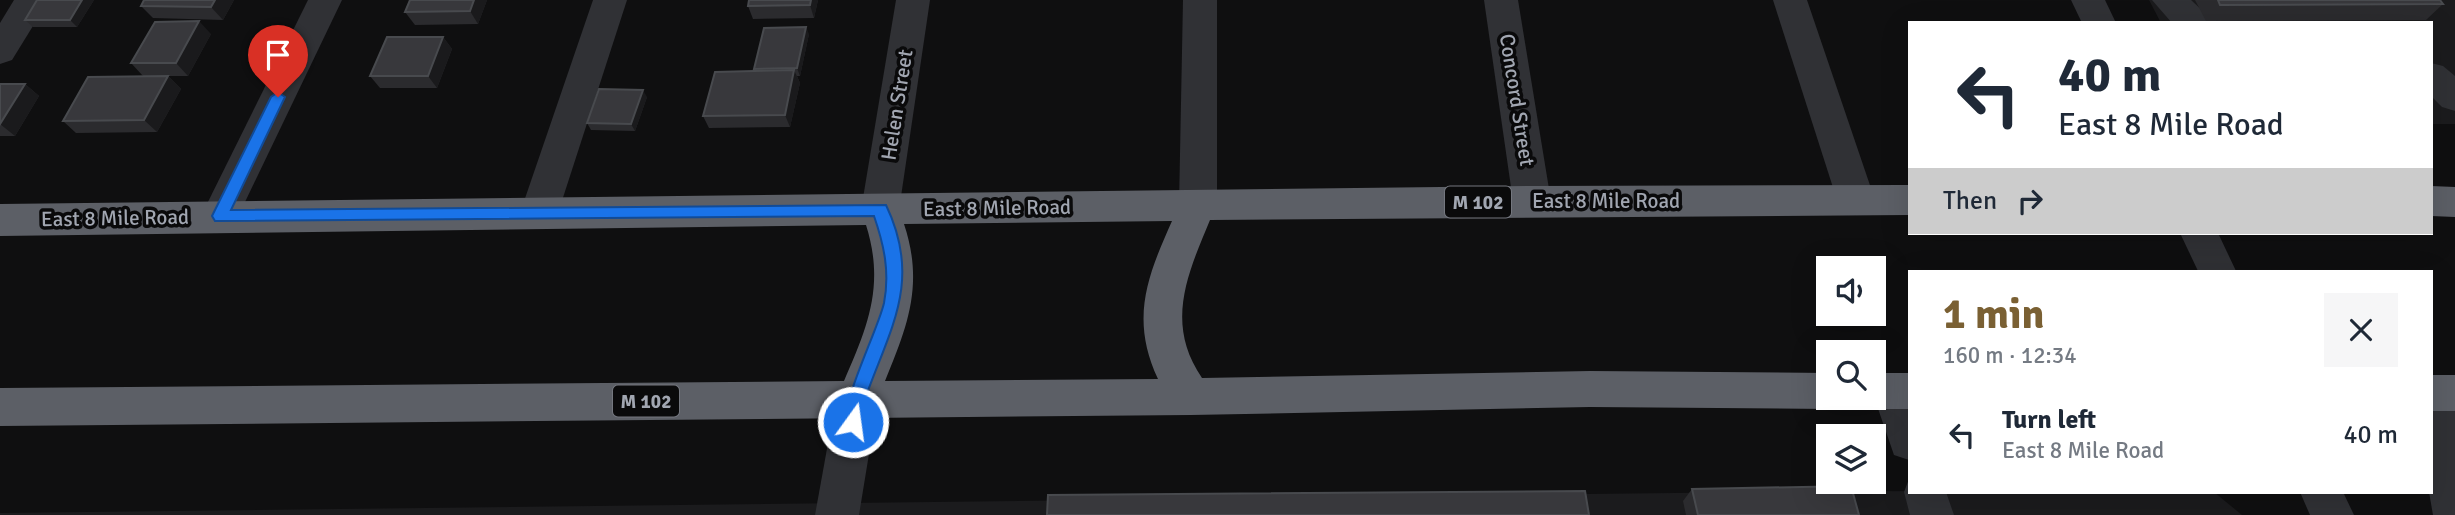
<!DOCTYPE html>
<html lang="en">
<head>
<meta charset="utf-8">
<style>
	:root { --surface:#fff; --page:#f6f6f7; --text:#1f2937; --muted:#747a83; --accent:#7a6033 }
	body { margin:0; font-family:Signika,sans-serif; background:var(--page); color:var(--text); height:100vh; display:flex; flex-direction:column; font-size:26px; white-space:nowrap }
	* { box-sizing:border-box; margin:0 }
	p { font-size:23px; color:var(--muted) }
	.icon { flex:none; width:38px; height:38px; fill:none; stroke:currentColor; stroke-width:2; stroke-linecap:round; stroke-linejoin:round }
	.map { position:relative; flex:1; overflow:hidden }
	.drawer { position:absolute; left:1908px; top:270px; width:525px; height:224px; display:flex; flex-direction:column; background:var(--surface); border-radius:0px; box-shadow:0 7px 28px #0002 }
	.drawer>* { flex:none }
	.hud { position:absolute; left:1908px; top:21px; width:525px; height:214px; border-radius:0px; box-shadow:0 7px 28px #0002; background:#fff; color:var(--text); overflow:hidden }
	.controls { position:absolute; left:1816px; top:256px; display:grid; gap:14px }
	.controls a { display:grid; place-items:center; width:70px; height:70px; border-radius:0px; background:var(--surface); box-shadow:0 7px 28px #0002; font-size:35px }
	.pin { position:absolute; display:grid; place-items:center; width:60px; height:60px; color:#fff; margin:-72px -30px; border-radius:50% 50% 50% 0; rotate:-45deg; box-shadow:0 0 7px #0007 }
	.pin .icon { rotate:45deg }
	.me { position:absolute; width:77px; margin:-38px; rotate:14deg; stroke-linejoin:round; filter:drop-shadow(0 0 5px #0008) }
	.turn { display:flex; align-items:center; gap:24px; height:147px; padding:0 35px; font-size:32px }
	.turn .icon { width:91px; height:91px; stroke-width:2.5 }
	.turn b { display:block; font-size:49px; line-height:60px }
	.then { display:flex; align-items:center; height:66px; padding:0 35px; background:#0003; gap:14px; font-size:26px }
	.round { display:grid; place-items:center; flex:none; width:74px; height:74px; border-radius:0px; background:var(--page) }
	.summary { display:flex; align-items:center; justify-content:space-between; height:119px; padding:0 35px }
	h1 { font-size:42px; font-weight:800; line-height:52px; color:var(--accent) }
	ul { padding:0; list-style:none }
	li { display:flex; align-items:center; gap:21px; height:91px; padding:0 35px }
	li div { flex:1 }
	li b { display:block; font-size:26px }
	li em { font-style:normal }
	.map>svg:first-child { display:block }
	.built { fill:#1b1b1d }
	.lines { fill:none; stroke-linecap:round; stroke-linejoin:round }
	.minor { fill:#303135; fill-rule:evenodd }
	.highway { fill:#5c5f66; fill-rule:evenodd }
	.wall { fill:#2b2b2e }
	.shaded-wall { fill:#1a1a1c }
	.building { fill:#38383c; stroke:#484a4e; stroke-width:2 }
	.route { fill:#1a73e8; stroke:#114b97; stroke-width:2 }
	.labels { text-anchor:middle; stroke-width:7; stroke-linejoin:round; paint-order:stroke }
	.shield { fill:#0a0a0b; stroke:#74777f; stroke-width:2 }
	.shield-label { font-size:19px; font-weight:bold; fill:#a1a6b1 }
	.street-label { font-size:21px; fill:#a1a6b1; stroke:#0a0a0b }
</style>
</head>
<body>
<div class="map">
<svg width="2455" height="515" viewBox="0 0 2455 515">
	<rect width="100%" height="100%" fill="#0f0f10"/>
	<g class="built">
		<polygon points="2149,0 2455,0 2455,124 2431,124 2431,23 2161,23"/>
		<polygon points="1849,491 2214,492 2242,515 0,515 0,513"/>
	</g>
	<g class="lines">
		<g class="minor">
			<polygon points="14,0 49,0 12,60 0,64 0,23"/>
			<polygon points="308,0 342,0 233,227 220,232 207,227 201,216"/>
			<polygon points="593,0 627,0 558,213 552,224 539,228 526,224 520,213"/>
			<polygon points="896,0 930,0 899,210 893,221 880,225 867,221 861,210"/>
			<polygon points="1183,0 1217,0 1217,206 1211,217 1198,221 1185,217 1179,206"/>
			<polygon points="1484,0 1518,0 1551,201 1545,212 1532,216 1519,212 1513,201"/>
			<polygon points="1773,0 1807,0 1875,200 1869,211 1856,215 1843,211 1837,200"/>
			<polygon points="2071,0 2105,0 2116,23 2082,23"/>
			<polygon points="2152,0 2191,0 2206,14 2211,23 2172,23"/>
			<polygon points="2431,63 2443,66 2455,76 2455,111 2442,107 2431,96"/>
			<polygon points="2180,233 2218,233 2236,271 2198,271"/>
			<polygon points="1893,373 1907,378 1909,382 1909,460 1894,455 1874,397 1879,378"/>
			<polygon points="2450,375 2455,377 2455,515 2433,515 2429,492 2431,390 2436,380"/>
			<polygon points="857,381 872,386 878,399 859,515 815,515 836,399 842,386"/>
			<polygon points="1909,479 1909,492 1946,492 1954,515 1910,515 1904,492"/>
			<polygon points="2300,492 2343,492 2354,515 2310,515"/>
		</g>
		<g class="highway">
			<path d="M 1909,185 L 1909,215 L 1210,220 C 1187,275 1165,324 1202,378 L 1590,371 L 1829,373 L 1829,397 L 1847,397 L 1843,404 L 1829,409 L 1590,407 L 1191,415 L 0,426 L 0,388 L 844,381 C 868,326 885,285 866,225 L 0,236 L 0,204 L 1532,186 ZM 1172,221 C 1147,277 1130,319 1158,379 L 885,381 C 908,325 924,284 904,224 Z"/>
			<polygon points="2431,186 2455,187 2455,217 2431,216"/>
			<polygon points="1874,373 1909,373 1909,409 1874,409 1860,404 1856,397 1874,397"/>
			<rect x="2431" y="375" width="24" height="36"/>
		</g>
	</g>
	<g class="wall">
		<polygon points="94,0 77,27 33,27 25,20"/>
		<polygon points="144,0 234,0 223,20 153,18 141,6"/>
		<polygon points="410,0 487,0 478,24 415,25 405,12"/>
		<polygon points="818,0 814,18 753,19 748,6"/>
		<polygon points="2195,0 2440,0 2443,4 2426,20 2206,21"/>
		<polygon points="211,34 188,76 143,76 131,63"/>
		<polygon points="809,34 800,76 797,76 800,83 790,127 709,128 703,116 755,71 754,69"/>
		<polygon points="443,37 452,49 437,88 380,88 370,76"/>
		<polygon points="168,76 181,89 157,132 76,133 63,121"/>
		<polygon points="0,84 25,84 39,96 15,136 0,136"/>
		<polygon points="647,97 635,131 591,130 587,123"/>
		<polygon points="1692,489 1859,515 1686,515 1683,501"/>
	</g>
	<g class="shaded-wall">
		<polygon points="82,0 94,0 77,27 70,20"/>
		<polygon points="215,0 234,0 223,20 211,7"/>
		<polygon points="474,0 487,0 478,24 470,11"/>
		<polygon points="811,0 818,0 814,18 810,5"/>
		<polygon points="199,21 211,34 188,76 176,63"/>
		<polygon points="806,27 809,34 800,76 797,68"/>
		<polygon points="443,37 452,49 437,88 428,76"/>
		<polygon points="794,70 800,83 790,127 785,115"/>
		<polygon points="168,76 181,89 157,132 144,120"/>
		<polygon points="25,84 39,96 15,136 0,124"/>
		<polygon points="643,90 647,97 635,131 631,124"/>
	</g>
	<g class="building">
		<polygon points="37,0 82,0 70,20 25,20"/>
		<polygon points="144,0 215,0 211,7 141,6"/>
		<polygon points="410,0 474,0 470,11 405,12"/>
		<polygon points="749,0 811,0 810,5 748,6"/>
		<polygon points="2218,0 2440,0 2443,4 2220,5"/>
		<polygon points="199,21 176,63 131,63 155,22"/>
		<polygon points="806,27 797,68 754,69 764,28"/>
		<polygon points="387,37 443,37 428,76 370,76"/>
		<polygon points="794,70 785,115 703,116 715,72"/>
		<polygon points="168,76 144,120 63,121 88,77"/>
		<polygon points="0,84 25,84 0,124"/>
		<polygon points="599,89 643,90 631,124 587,123"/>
		<polygon points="1851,486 1859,515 1698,515 1692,489"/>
		<polygon points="1585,491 1589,515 1047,515 1048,495"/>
	</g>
	<path class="route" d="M 278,92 L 285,97 L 231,210 L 886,205 C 922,280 891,327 866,396 C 863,406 864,417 859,427 L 853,430 L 847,427 C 838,408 878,330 884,303 C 890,272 884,245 874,216 L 215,221 L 212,216 L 271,97 Z"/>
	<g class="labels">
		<g class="shield">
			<rect x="1445" y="186.5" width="66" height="31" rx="5"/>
			<rect x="613" y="385.5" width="66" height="31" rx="5"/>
		</g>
		<g class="shield-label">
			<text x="1478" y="209">M 102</text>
			<text x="646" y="408">M 102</text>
		</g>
		<g class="street-label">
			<text transform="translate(1517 100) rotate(81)" y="7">Concord Street</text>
			<text transform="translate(897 105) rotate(-81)" y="7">Helen Street</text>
			<text x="1606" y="208">East 8 Mile Road</text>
			<text transform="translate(997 208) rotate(-1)" y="7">East 8 Mile Road</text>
			<text transform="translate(115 218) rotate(-1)" y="7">East 8 Mile Road</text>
		</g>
	</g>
</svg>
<div class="controls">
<a><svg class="icon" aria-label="sound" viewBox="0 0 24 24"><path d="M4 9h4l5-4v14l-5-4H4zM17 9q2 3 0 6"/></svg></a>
<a><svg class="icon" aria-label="search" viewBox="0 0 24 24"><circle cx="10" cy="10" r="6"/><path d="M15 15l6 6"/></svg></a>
<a><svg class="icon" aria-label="layers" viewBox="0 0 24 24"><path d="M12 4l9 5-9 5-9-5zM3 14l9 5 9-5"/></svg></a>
</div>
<div class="pin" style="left:278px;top:97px;background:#d93025"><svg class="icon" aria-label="arrive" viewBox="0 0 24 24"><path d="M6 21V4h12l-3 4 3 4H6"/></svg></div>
<svg class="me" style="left:853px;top:422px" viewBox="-20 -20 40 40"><circle r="17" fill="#1a73e8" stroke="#fff" stroke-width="3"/><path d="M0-11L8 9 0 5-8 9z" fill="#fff"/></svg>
<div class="hud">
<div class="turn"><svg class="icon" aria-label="left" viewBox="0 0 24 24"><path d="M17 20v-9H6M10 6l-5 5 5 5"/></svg><div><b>40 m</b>East 8 Mile Road</div></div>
<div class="then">Then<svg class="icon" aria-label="right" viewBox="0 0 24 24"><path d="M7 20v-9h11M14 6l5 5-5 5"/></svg></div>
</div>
<section class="drawer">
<div class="summary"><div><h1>1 min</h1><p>160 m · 12:34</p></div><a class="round"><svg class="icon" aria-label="close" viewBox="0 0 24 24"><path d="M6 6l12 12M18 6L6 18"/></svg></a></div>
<ul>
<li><svg class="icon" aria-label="left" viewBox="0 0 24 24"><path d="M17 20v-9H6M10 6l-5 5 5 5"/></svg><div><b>Turn left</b><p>East 8 Mile Road</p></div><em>40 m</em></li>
</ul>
</section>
</div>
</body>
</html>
